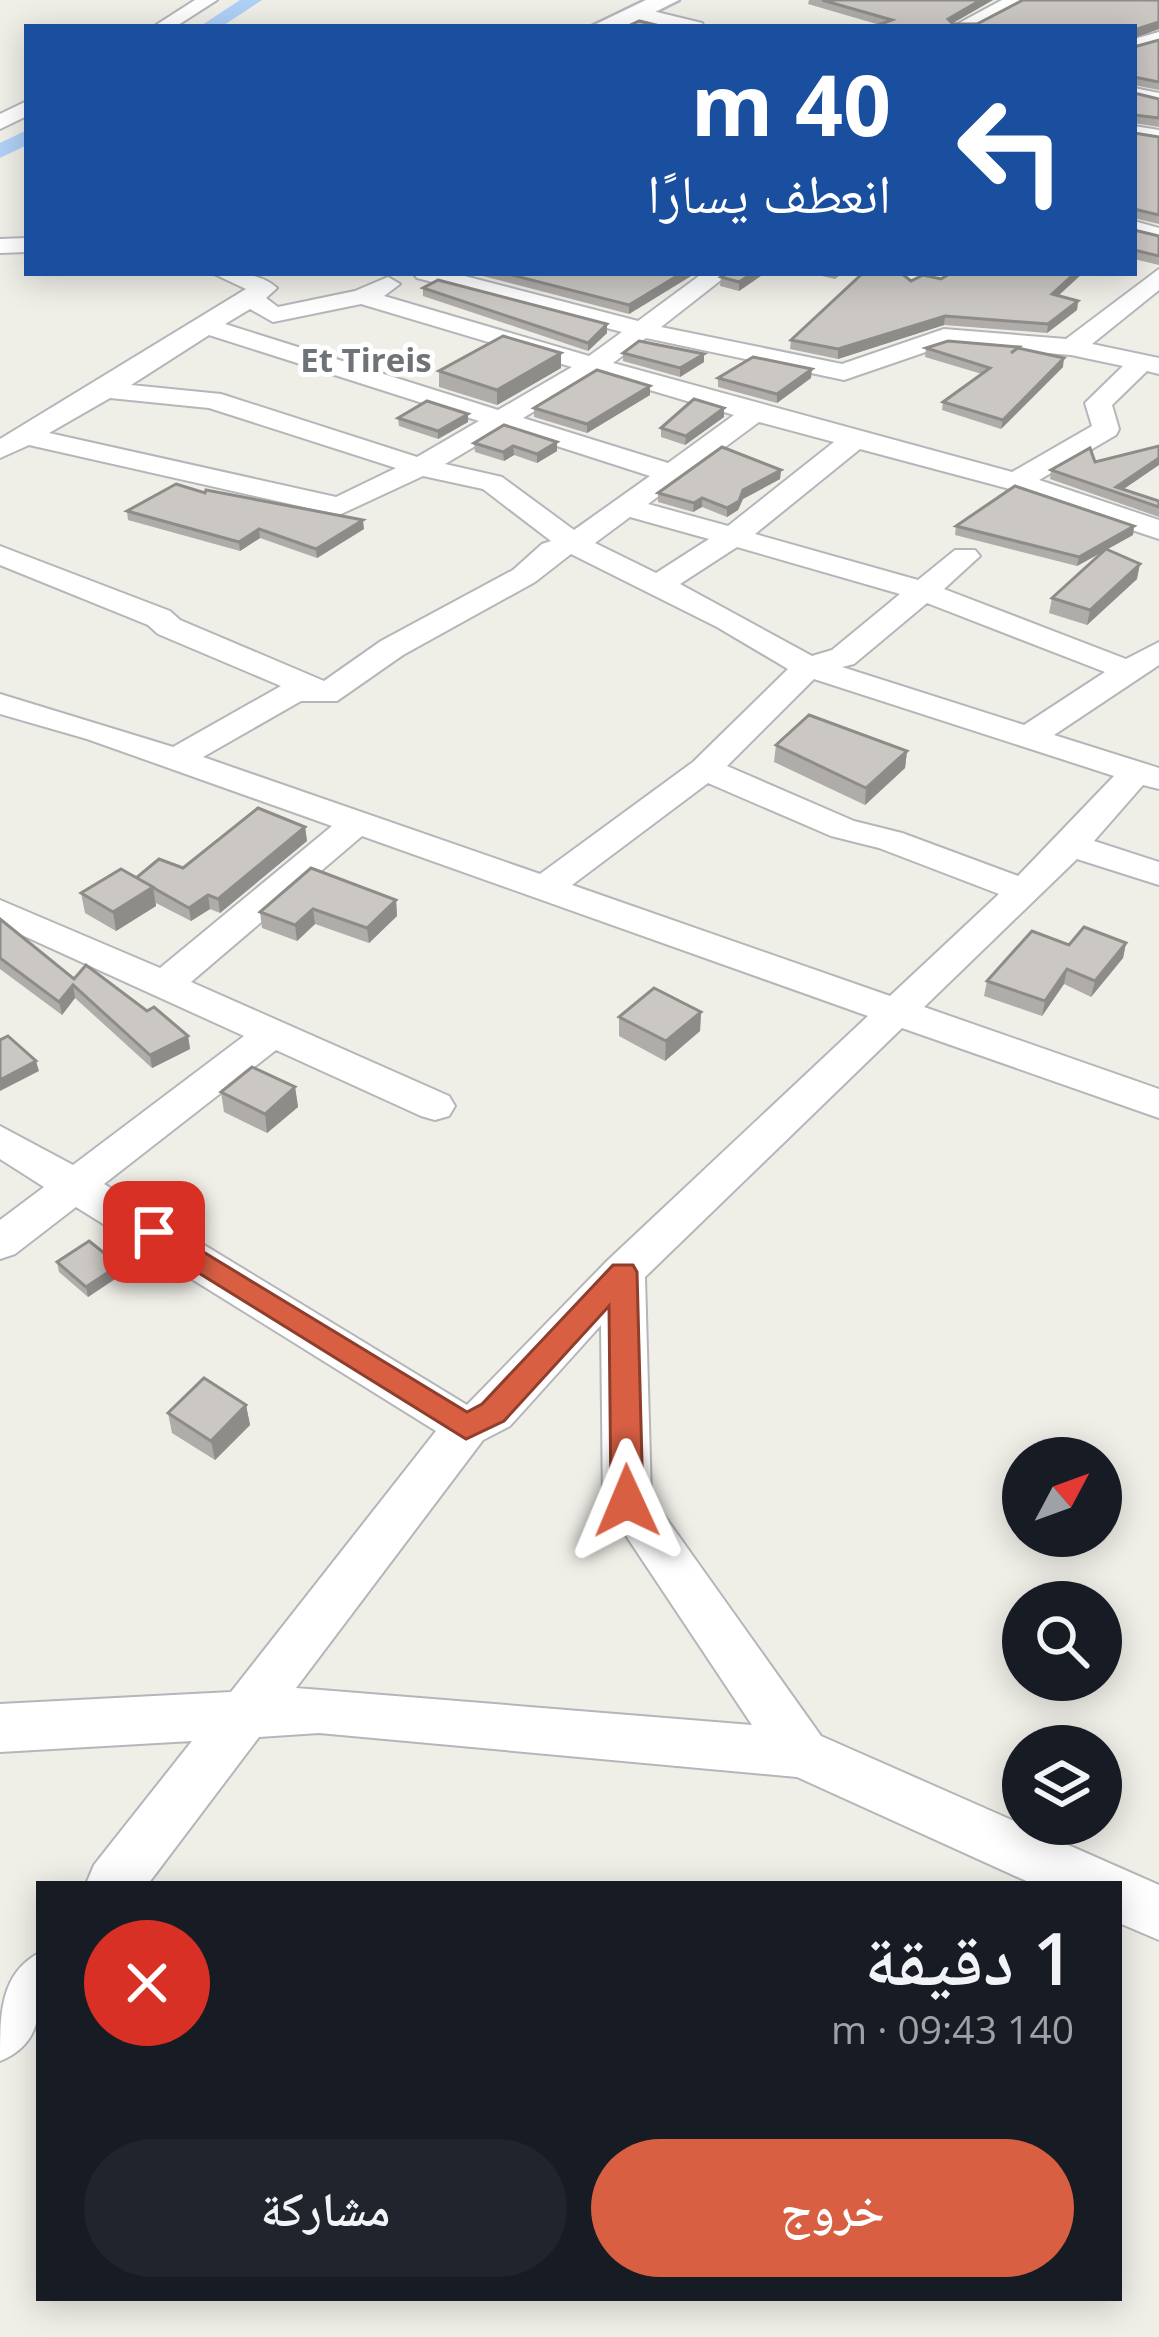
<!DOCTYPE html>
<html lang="ar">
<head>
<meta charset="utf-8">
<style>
	:root { --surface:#171b24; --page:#20242c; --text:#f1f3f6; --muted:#9ea1a6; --accent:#d95f43 }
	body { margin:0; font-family:"Open Sans","Noto Naskh Arabic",sans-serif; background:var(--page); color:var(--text); direction:rtl; height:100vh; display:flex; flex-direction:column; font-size:45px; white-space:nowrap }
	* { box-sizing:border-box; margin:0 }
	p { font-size:39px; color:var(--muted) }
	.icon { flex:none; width:66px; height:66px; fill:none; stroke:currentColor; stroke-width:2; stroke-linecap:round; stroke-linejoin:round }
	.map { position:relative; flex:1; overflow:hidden; direction:ltr }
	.sheet { position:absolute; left:36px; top:1881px; width:1086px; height:420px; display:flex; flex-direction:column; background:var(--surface); border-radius:0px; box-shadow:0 6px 30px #0003; direction:rtl }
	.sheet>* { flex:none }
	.hud { position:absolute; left:24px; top:24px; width:1113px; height:252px; border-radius:0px; box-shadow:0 6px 30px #0003; direction:rtl; background:#1a4fa0; color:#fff; overflow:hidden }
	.needle { width:78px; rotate:49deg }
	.buttons { position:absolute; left:1002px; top:1437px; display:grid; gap:24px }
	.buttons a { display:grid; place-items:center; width:120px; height:120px; border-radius:50%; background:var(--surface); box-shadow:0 6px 30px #0003; font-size:60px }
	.pin { position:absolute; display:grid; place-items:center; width:102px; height:102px; color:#fff; margin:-51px; border-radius:24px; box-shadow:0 6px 18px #0006 }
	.me { position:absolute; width:132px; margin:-66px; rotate:359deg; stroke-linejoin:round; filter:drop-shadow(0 0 9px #0008) }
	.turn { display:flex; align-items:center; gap:42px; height:252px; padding:0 48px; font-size:54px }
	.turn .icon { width:156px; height:156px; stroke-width:2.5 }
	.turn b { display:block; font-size:84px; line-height:102px }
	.round { display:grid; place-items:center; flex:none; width:126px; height:126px; border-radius:63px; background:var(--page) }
	.summary { display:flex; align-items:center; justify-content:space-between; height:204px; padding:0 48px }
	h1 { font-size:72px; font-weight:600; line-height:90px }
	.primary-button { display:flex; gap:24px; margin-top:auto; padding:24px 48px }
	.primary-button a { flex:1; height:138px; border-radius:72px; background:var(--accent); color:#fff; font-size:48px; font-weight:600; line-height:138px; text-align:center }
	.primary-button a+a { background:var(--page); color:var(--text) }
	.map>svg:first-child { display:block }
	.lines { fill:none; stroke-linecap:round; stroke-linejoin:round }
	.canal { fill:#afd0f7; fill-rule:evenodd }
	.street-casing { stroke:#b4b6ba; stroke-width:4 }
	.secondary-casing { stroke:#b5b8bd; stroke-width:5 }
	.street { fill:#fff; fill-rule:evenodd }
	.secondary { fill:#fff; fill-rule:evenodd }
	.wall { fill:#afaca9 }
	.shaded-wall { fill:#8e8c89 }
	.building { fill:#cbc8c4; stroke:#8e8c89; stroke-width:3 }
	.route { fill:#d95f43; stroke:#8d3e2c; stroke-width:3 }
	.labels { text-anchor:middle; stroke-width:10; stroke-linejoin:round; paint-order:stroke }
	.far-quarter-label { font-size:33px; font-weight:bold; fill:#6f7378; stroke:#fff }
</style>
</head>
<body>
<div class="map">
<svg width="1159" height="2337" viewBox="0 0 1159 2337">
	<rect width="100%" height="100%" fill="#efeee7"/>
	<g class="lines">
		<g class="canal">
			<polygon points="240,0 262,0 221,27 199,27"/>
			<polygon points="27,130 27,145 0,158 0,143"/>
		</g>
		<g class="street-casing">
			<g id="street">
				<polygon points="195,0 217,0 175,27 153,27"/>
				<polygon points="1002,0 1026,0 976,27 952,27"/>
				<polygon points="636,7 702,23 704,27 671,27 629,17 627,13"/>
				<polygon points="1159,32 1159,44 1134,51 1134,39"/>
				<polygon points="1134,88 1159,93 1159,105 1134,100"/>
				<polygon points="27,101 27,116 0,129 0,114"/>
				<polygon points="1134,126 1159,130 1159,142 1134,138"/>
				<polygon points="1134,221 1159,228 1159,242 1134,235"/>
				<polygon points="27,238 27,252 0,253 0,239"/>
				<path d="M 1159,269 L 1159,290 L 1092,344 L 1159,358 L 1159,374 L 1147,371 L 1112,405 L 1119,429 L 1116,435 L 1039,480 L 1159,520 L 1159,539 L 1006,488 L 860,449 L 755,534 L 918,580 L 955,550 L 975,550 L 980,556 L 944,589 L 1126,659 L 1159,642 L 1159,665 L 1054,735 L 1159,768 L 1159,789 L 1143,785 L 1094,841 L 1159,862 L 1159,885 L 1077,859 L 924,1007 L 1159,1089 L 1159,1118 L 902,1028 L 645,1277 L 651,1497 L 821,1736 L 1159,1885 L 1159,1940 L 1119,1923 L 1119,1884 L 1033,1884 L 797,1777 L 319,1733 L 259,1737 L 148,1884 L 86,1884 L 94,1865 L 192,1741 L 0,1752 L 0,1704 L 231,1692 L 436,1431 L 76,1207 L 15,1254 L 0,1259 L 0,1220 L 44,1187 L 0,1159 L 0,1126 L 73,1165 L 244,1036 L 0,925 L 0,900 L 160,968 L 332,826 L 87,739 L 0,714 L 0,694 L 173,747 L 281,686 L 158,634 L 148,625 L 0,565 L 0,546 L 170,611 L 180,620 L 324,681 L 381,641 L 513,570 L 542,544 L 551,541 L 483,489 L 423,476 L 339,515 L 29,445 L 0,458 L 0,439 L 246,289 L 212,273 C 235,273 259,272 277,288 L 266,298 L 278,307 L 355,291 L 388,277 L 400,284 L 384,296 L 589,356 L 622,332 L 417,278 L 413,273 L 453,273 L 638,321 L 703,273 L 730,273 L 661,327 L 842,364 L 944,329 L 1066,339 ZM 361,304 L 572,367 L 498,410 L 225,324 L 250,309 L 273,322 ZM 209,335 L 479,421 L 417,457 L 221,394 L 131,385 ZM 646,338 L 844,380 L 946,345 L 1071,355 L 1123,366 L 1085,403 L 1092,426 L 1012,472 L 613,363 ZM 596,374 L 734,415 L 668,463 L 523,418 ZM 110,398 L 209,408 L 396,468 L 336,497 L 49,433 ZM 759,422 L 834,442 L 728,526 L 648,504 ZM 504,429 L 650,476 L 574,530 L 502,477 L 445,464 ZM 630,517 L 709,539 L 656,573 L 595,543 ZM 737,547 L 900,594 L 832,650 L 812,656 L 680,584 ZM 571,554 L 717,627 L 788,669 L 693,762 L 540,874 L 203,757 L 301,701 L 337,701 L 403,655 L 535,582 ZM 927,603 L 1105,672 L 1024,725 L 842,667 L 854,664 ZM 814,679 L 1114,776 L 1018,876 L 902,833 L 854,821 L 727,766 ZM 708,783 L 831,836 L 879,848 L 999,894 L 890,996 L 572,885 ZM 362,836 L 868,1016 L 607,1261 L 467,1405 L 104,1184 L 276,1050 L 421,1116 L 435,1120 L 449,1116 L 455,1106 L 449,1096 L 191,982 ZM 601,1325 L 603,1501 L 752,1725 L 296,1688 L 483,1440 L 510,1426 Z"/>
				<polygon points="904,273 930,273 912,286 900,279"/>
				<path d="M 39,1953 C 39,1998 49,2041 0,2061 C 0,2014 0,1974 39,1953 Z"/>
			</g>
		</g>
		<g class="secondary-casing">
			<polygon id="secondary" points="646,0 679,0 625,27 590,27"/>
		</g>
		<use href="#street" class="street"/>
		<use href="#secondary" class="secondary"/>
	</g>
	<g class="wall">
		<polygon points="809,0 993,0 952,23 977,24 1159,0 1159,29 1134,38 1134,27 880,25 808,4"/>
		<polygon points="1159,40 1159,90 1134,85 1134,47"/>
		<polygon points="1134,93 1159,99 1159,127 1134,123"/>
		<polygon points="1134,133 1159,137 1159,224 1134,218"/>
		<polygon points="1134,230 1159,236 1159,265 1134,259"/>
		<polygon points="471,273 696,273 629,314"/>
		<polygon points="765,273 739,291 720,286 721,277"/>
		<polygon points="809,273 843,273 835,279"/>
		<polygon points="951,273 1083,273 1058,296 1078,301 1077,310 1047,333 944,325 838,359 790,349 791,340 911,281 941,279"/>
		<polygon points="423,288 607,333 588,351 423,296"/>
		<polygon points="926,348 1019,348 1063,367 1001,429 942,410 943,402 982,374 925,357"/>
		<polygon points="623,353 704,362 680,377 623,361"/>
		<polygon points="561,368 497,405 439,387 439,371"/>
		<polygon points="718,378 811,378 777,403 718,387"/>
		<polygon points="650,386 650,395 587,433 534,417 534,408"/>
		<polygon points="724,417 685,445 661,437 661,428"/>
		<polygon points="398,418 468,422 438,439 399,426"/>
		<polygon points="474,443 557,451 537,463 514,455 504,461 475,452"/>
		<polygon points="1095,462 1124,489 1159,501 1159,517 1050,479 1051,470"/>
		<polygon points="781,470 780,479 743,499 738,510 727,517 702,507 693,512 658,502 658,493"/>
		<polygon points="205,493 364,529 317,558 260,538 240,551 128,520 127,511"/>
		<polygon points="956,526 1134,526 1133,535 1106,550 1137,579 1087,625 1049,613 1052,598 1104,551 1077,566 955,535"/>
		<polygon points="776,745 907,751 905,768 865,805 774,762"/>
		<polygon points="305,827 307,841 220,913 210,909 191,921 156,903 156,906 116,931 85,913 81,893 136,878 183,868"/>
		<polygon points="396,900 397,916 369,943 315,924 297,941 262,928 260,912"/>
		<polygon points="0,919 74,979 147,1011 188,1036 190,1049 152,1068 75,998 62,1015 0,969"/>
		<polygon points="1126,943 1123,958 1091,997 1064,984 1042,1016 984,996 987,981 1069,945"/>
		<polygon points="701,1012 700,1031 665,1061 619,1036 619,1017"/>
		<polygon points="295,1087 298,1107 267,1133 224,1112 221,1092"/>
		<polygon points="57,1262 121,1275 88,1297 59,1272"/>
		<polygon points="246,1405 250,1425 215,1460 172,1433 168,1413"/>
	</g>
	<g class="shaded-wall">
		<polygon points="981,0 993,0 948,26 948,19"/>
		<polygon points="1159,22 1159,29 1134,38 1134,30"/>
		<polygon points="682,273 696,273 629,314 629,305"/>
		<polygon points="753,273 765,273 739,291 739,282"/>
		<polygon points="1075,273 1083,273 1050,303 1052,294"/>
		<polygon points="1078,301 1077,310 1047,333 1048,324"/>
		<polygon points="945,316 944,325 838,359 838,349"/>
		<polygon points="607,324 607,333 588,351 588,343"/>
		<polygon points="561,353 561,368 497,405 497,390"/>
		<polygon points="704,354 704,362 680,377 680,368"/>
		<polygon points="1064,358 1063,367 1001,429 1003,420"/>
		<polygon points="812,369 811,378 777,403 777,394"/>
		<polygon points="650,386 650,395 587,433 587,424"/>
		<polygon points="724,408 724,417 685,445 686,436"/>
		<polygon points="468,414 468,422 438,439 438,431"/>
		<polygon points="557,442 557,451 537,463 537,454"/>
		<polygon points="513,446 514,455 504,461 503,452"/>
		<polygon points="1159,458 1159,465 1118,493 1116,487"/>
		<polygon points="781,470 780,479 743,499 738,510 727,517 727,508 743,490"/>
		<polygon points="702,498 702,507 693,512 694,503"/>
		<polygon points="363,520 364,529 317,558 316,549"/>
		<polygon points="1134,526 1133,535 1077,566 1079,557"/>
		<polygon points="259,529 260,538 240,551 239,542"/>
		<polygon points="1140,564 1137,579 1087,625 1090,610"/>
		<polygon points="907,751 905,768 865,805 866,788"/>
		<polygon points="305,827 307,841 220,913 218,899"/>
		<polygon points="153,887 156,906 116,931 113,912"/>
		<polygon points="208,895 210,909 191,921 189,908"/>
		<polygon points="396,900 397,916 369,943 367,928"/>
		<polygon points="313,909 315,924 297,941 295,925"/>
		<polygon points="1126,943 1123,958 1091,997 1095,981"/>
		<polygon points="1067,969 1064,984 1042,1016 1045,1001"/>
		<polygon points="73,985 75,998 62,1015 59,1002"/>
		<polygon points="701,1012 700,1031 665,1061 666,1041"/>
		<polygon points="188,1036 190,1049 152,1068 150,1055"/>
		<polygon points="36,1061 39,1071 0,1091 0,1080"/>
		<polygon points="295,1087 298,1107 267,1133 265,1114"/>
		<polygon points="119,1265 121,1275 88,1297 86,1287"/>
		<polygon points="246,1405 250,1425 215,1460 211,1441"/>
	</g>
	<g class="building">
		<polygon points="822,0 981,0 948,19 953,24 977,24 1023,0 1159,0 1159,22 1134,30 1134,27 873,27 892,20"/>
		<polygon points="639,21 663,27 626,27"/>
		<polygon points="1159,40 1159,82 1134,77 1134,47"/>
		<polygon points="1134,93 1159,99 1159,118 1134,115"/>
		<polygon points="1134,133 1159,137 1159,215 1134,209"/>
		<polygon points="1134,230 1159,236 1159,256 1134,250"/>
		<polygon points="504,273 682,273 629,305"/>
		<polygon points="727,273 753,273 739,282 721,277"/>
		<polygon points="863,273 901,273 911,281 923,275 941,279 951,273 1075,273 1052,294 1078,301 1048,324 945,316 838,349 791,340"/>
		<polygon points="438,280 607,324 588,343 423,288"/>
		<polygon points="503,336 561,353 497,390 439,371"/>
		<polygon points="639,341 704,354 680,368 623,353"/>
		<polygon points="948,341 1019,347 1011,353 1018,348 1064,358 1003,420 943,402 990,368 926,348"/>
		<polygon points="753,357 812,369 777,394 718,378"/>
		<polygon points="597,370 650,386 587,424 534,408"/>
		<polygon points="694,399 724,408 686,436 661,428"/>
		<polygon points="427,401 468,414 438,431 398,418"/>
		<polygon points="504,425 557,442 537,454 513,446 503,452 474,443"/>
		<polygon points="1159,446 1159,458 1116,487 1159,501 1159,507 1051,470 1090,448 1095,462"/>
		<polygon points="722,447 781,470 743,490 739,501 727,508 702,498 694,503 658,493"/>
		<polygon points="176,484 205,493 206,490 363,520 316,549 259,529 239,542 127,511"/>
		<polygon points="1015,486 1134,526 1079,557 956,526"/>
		<polygon points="1106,549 1140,564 1090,610 1052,598"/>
		<polygon points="809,715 907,751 866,788 776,745"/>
		<polygon points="258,808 305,827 218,899 208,895 189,908 136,878 159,859 183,868"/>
		<polygon points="311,868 396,900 367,928 313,909 295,925 260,912"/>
		<polygon points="121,869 153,887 113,912 81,893"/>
		<polygon points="0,919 74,979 86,965 147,1011 154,1007 188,1036 150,1055 73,985 59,1002 0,958"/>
		<polygon points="1084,927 1126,943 1095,981 1067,969 1045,1001 987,981 1032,931 1069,945"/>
		<polygon points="654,988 701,1012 666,1041 619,1017"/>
		<polygon points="8,1036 36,1061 0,1080 0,1040"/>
		<polygon points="252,1067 295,1087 265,1114 221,1092"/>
		<polygon points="89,1241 119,1265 86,1287 57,1262"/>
		<polygon points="204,1378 246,1405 211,1441 168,1413"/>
	</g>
	<polygon class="route" points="154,1222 467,1412 482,1404 613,1265 633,1265 637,1272 643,1501 638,1510 627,1514 616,1510 611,1501 609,1306 504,1421 466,1439 144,1239 140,1232 144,1225"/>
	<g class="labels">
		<g class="far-quarter-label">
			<text x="366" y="372">Et Tireis</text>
		</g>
	</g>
</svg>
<div class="buttons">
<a><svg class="needle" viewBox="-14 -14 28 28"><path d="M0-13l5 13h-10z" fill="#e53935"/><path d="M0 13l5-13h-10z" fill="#9ea1a6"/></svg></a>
<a><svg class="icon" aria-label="search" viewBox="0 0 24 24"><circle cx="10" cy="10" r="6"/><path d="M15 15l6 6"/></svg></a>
<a><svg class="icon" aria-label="layers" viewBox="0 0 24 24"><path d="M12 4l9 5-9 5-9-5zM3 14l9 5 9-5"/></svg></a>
</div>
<div class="pin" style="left:154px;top:1232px;background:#d93025"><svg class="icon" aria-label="arrive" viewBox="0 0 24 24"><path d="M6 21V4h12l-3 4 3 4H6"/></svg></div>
<svg class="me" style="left:627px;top:1501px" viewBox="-20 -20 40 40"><path d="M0-17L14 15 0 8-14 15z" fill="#d95f43" stroke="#fff" stroke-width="4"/></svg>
<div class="hud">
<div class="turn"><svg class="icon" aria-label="left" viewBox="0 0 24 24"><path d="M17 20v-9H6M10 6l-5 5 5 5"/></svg><div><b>40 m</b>انعطف يسارًا</div></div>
</div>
<section class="sheet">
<div class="summary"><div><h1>1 دقيقة</h1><p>140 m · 09:43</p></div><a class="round" style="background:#d93025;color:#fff"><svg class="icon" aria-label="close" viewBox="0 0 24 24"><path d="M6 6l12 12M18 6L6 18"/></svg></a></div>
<div class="primary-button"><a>خروج</a><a>مشاركة</a></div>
</section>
</div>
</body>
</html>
